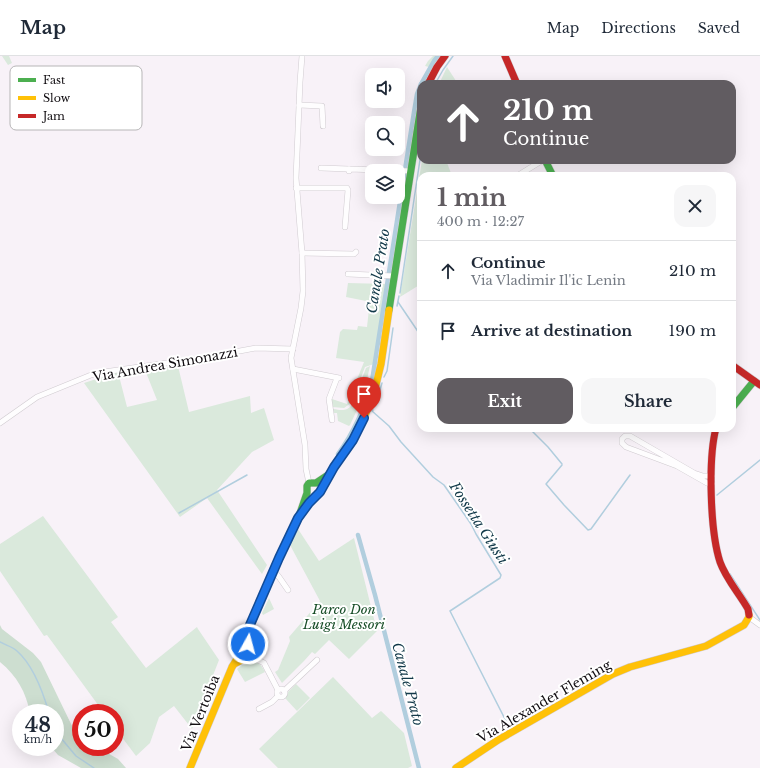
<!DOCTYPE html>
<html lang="en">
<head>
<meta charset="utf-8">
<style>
	:root { --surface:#fff; --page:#f6f6f7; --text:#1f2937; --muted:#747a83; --line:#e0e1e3; --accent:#615c61 }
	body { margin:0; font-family:"Libre Baskerville",serif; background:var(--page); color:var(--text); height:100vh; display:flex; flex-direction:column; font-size:15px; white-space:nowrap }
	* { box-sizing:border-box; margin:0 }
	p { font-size:13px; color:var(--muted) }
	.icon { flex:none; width:22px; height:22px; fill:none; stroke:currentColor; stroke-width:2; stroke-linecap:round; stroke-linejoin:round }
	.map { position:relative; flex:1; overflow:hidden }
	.sheet { position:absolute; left:417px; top:116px; width:319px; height:260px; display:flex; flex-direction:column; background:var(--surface); border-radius:12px; box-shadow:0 4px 16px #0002 }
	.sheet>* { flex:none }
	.hud { position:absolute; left:417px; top:24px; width:319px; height:84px; border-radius:12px; box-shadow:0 4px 16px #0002; background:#615c61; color:#fff; overflow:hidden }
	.tools { position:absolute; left:365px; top:12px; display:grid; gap:8px }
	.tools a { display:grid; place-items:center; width:40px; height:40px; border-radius:8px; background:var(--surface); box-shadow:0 4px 16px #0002; font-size:20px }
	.speed { position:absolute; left:12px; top:648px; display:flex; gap:8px; font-size:20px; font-weight:700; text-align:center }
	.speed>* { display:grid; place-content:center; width:52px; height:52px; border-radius:50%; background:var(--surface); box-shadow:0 4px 16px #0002; line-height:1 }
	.speed small { font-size:10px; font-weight:400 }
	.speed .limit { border:6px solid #d22; background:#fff; color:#111 }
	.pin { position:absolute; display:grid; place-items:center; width:34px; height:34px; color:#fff; margin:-41px -17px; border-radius:50% 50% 50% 0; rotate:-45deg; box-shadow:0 0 4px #0007 }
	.pin .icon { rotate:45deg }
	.me { position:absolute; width:44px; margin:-22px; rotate:7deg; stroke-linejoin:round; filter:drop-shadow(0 0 3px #0008) }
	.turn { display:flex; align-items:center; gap:14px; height:84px; padding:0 20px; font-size:18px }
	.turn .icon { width:52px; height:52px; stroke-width:2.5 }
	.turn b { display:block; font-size:28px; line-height:34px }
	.round { display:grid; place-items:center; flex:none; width:42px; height:42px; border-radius:12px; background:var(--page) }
	.headline { display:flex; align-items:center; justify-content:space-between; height:68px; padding:0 20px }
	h1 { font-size:24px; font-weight:700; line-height:30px; color:var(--accent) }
	.button { display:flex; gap:8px; margin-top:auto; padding:8px 20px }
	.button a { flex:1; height:46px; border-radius:12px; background:var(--accent); color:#fff; font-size:16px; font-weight:700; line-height:46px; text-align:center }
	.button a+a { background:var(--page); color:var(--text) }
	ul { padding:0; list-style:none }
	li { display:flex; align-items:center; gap:12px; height:60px; padding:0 20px; border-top:1px solid var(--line) }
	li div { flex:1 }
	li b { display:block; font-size:15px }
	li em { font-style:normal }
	header { display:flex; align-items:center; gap:24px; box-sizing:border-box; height:56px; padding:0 20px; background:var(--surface); border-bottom:1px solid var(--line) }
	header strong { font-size:19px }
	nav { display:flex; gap:22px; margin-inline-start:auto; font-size:14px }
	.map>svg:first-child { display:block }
	.green { fill:#dae9dc }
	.forest { fill:#cdded0 }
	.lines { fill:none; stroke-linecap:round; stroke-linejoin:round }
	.stream { stroke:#b1cede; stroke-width:1.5 }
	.canal { stroke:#b1cede; stroke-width:4.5 }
	.street-casing { stroke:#d0cbd0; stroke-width:6 }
	.fast-casing { stroke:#d0cbd0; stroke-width:8 }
	.slow-casing { stroke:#d0cbd0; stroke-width:8 }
	.jam-casing { stroke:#d0cbd0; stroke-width:8 }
	.street { stroke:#fefdfe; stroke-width:5 }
	.fast { stroke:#4caf50; stroke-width:7 }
	.slow { stroke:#ffc107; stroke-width:7 }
	.jam { stroke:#c62828; stroke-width:7 }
	.route-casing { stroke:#114b97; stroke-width:10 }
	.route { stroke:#1a73e8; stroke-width:7 }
	.labels { text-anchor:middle; stroke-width:4; stroke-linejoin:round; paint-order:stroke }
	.street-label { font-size:13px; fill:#100c10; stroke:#fff }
	.park-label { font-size:13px; font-style:italic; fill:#184e28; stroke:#fff }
	.water-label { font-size:14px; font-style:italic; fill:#123949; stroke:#fff }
	.key { fill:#fff; stroke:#b7b6b7; stroke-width:1 }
	.key-label { font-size:11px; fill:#100c10 }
</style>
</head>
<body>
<header>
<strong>Map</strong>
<nav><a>Map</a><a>Directions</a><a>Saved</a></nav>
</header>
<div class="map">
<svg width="760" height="712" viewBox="0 0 760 712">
	<rect width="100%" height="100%" fill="#f8f2f8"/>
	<g class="green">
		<polygon points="2,0 9,0 12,7 8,9"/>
		<polygon points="433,0 442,0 429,11 425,10 428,5"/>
		<polygon points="447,11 458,28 439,28"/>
		<polygon points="422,104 446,104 452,120 421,120 421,228 400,241"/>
		<polygon points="348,227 387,228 374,306 377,307 365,311 351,347 344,352 332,351 332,343 347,348 364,306 336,302 340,276 343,273 357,274 358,270 367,271 369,253 365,252 366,245 346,241"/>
		<polygon points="178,310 189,356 250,340 251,357 264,352 274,384 252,396 217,434 267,509 262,518 207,442 180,461 84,327 118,316 127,351 157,344 145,314"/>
		<path d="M 370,310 L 363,341 L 350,369 L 349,370 L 338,365 L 337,357 L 333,357 L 333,353 C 341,354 346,356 352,349 L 366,312 Z"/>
		<polygon points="43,460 118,561 111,566 146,612 197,571 198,573 219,604 192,673 174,650 159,661 150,687 136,700 115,672 115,657 104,657 47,579 44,580 0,515 0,488"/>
		<polygon points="298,473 319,505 354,482 377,575 349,603 329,584 315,598 312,596 304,605 282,627 275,616 278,614 290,585 289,581 320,545 290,489"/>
		<polygon points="269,542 274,553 263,559 262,557"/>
		<path d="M 255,573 L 262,587 L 259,596 L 262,598 L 260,601 C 250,594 251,583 255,573 Z"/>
		<path d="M 252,606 C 259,606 262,610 265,616 L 245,626 L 237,613 L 242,609 Z"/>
		<polygon points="333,621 372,662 381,655 404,677 412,710 408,712 278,712 259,693"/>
		<polygon points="296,628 310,642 297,655 285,642 287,637"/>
	</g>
	<path class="forest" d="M 0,569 L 2,573 L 33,597 L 41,606 L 73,672 L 81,680 L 81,691 L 97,691 L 118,703 L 126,712 L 81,712 L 58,699 L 51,691 L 55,691 L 55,657 L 30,657 C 26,636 17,620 0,606 Z"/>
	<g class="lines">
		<g class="stream">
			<polyline points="435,28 443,14 453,0"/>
			<polyline points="400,237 421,97"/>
			<polyline points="398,246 421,280"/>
			<polyline points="397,250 399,240"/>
			<polyline points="384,321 387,315 393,272"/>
			<polyline points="377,344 382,327"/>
			<polyline points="373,354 372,355 389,370 401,386 433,421 444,429 471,468 476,478 501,519 500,522 450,555 510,673"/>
			<polyline points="529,372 548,391 562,408"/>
			<polyline points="562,409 546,428 564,449 588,474 591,473 630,419"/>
			<polyline points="717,439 760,404"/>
			<polyline points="179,457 247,419"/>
			<polyline points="730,518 760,564"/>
			<path d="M 0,586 C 5,589 13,591 17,595 C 34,610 43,636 49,657"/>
			<polyline points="531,659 550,648"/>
			<polyline points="512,670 528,661"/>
			<polyline points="55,675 76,700 94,712"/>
		</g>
		<g class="canal">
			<polyline points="421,28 434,5 438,0"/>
			<path d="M 338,398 C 354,376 365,351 372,325 L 414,56 L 417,38 L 421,28"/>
			<polyline points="358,479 375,539 419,712"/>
		</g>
		<g class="street-casing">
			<g id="street">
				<polyline points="302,0 300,26 296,122 302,197 303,235 301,252 291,302 305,389 306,413 309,427"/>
				<polyline points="299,49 322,50 323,70"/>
				<polyline points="321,112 349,113"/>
				<polyline points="349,115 349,113 410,115"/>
				<polyline points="517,120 543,104"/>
				<polyline points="296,132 347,132 348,134 345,171"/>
				<polyline points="302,197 354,198 356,196"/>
				<polyline points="348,218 394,220"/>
				<polyline points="293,313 339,322"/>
				<polyline points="332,364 329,343 337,322"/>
				<polyline points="0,367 37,341 91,319 104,316 202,302 256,292 293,293"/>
				<polyline points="712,420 703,420 694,417 630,380 625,380 622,383 622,387 626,391 677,410 707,427 712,428"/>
				<polyline points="273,514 279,521 288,534"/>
				<polyline points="749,561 760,569"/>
				<polyline points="254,602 264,607 278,634"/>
				<circle cx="281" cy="637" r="4"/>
				<polyline points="284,635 317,604"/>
				<polyline points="259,653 272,646 278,640"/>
			</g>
		</g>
		<g class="fast-casing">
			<g id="fast">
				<polyline points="545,104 553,120"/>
				<polyline points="389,254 421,50"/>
				<polyline points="732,352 754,325"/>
				<polyline points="251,567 279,502 298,463 307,437 307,430 309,427 316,427 328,419"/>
			</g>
		</g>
		<g class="slow-casing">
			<g id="slow">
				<polyline points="298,463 309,447 320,436 334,411 357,377 373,341 381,308 389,254"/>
				<path d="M 236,607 C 253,599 249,597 247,580"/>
				<polyline points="190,712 232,611 239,600 251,567"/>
				<polyline points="456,712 498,684 613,618 630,611 706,590 744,569 749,561 749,559"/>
			</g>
		</g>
		<g class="jam-casing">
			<g id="jam">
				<polyline points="505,0 517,28"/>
				<polyline points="428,28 437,11 445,0"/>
				<polyline points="732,309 760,329"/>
				<path d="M 716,372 C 708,403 710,475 720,506 C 726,523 739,537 748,553 L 749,559"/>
			</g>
		</g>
		<use href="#street" class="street"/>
		<use href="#fast" class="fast"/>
		<use href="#slow" class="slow"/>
		<use href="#jam" class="jam"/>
	</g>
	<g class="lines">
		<g class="route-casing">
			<polyline id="route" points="248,588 246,578 279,502 298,462 309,447 320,436 334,411 353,384 364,362"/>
		</g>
		<use href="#route" class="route"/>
	</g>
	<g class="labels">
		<g class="street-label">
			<text transform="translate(165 308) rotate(-10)" y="5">Via Andrea Simonazzi</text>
			<text transform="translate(544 645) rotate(-30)" y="5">Via Alexander Fleming</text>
			<text transform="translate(200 657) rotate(-68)" y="5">Via Vertoiba</text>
		</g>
		<g class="park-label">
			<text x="344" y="558">Parco Don<tspan x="344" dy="15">Luigi Messori</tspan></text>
		</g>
		<g class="water-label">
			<text transform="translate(378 215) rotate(-81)" y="5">Canale Prato</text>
			<text transform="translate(479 467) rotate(57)" y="5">Fossetta Giusti</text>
			<text transform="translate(408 628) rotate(75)" y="5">Canale Prato</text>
		</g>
	</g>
	<rect x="10" y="10" width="132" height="64" rx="6" class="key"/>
	<rect x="18" y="22" width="18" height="4" fill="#4caf50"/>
	<rect x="18" y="40" width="18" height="4" fill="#ffc107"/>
	<rect x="18" y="58" width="18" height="4" fill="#c62828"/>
	<g class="key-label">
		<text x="43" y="28">Fast</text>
		<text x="43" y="46">Slow</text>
		<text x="43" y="64">Jam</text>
	</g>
</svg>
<div class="tools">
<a><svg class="icon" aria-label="sound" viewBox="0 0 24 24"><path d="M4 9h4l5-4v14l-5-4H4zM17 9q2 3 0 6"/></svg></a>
<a><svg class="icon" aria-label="search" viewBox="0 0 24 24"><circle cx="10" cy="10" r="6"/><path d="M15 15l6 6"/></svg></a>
<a><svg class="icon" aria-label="layers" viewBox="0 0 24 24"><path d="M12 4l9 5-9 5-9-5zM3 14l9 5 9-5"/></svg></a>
</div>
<div class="speed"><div>48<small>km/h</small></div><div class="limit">50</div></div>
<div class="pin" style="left:364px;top:362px;background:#d93025"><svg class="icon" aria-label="arrive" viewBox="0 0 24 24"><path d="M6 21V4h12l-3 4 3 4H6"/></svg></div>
<svg class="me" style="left:248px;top:588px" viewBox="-20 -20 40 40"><circle r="17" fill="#1a73e8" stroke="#fff" stroke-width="3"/><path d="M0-11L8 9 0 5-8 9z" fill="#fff"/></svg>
<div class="hud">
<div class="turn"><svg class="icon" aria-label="ahead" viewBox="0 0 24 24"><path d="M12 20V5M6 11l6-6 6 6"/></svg><div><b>210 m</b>Continue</div></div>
</div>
<section class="sheet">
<div class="headline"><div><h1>1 min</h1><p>400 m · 12:27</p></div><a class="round"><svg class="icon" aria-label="close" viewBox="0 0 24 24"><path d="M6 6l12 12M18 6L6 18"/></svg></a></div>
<ul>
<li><svg class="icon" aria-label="ahead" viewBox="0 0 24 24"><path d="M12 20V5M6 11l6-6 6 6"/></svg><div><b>Continue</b><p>Via Vladimir Il'ic Lenin</p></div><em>210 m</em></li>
<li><svg class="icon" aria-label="arrive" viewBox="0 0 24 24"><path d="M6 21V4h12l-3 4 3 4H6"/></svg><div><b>Arrive at destination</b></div><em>190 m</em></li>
</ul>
<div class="button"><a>Exit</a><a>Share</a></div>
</section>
</div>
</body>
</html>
